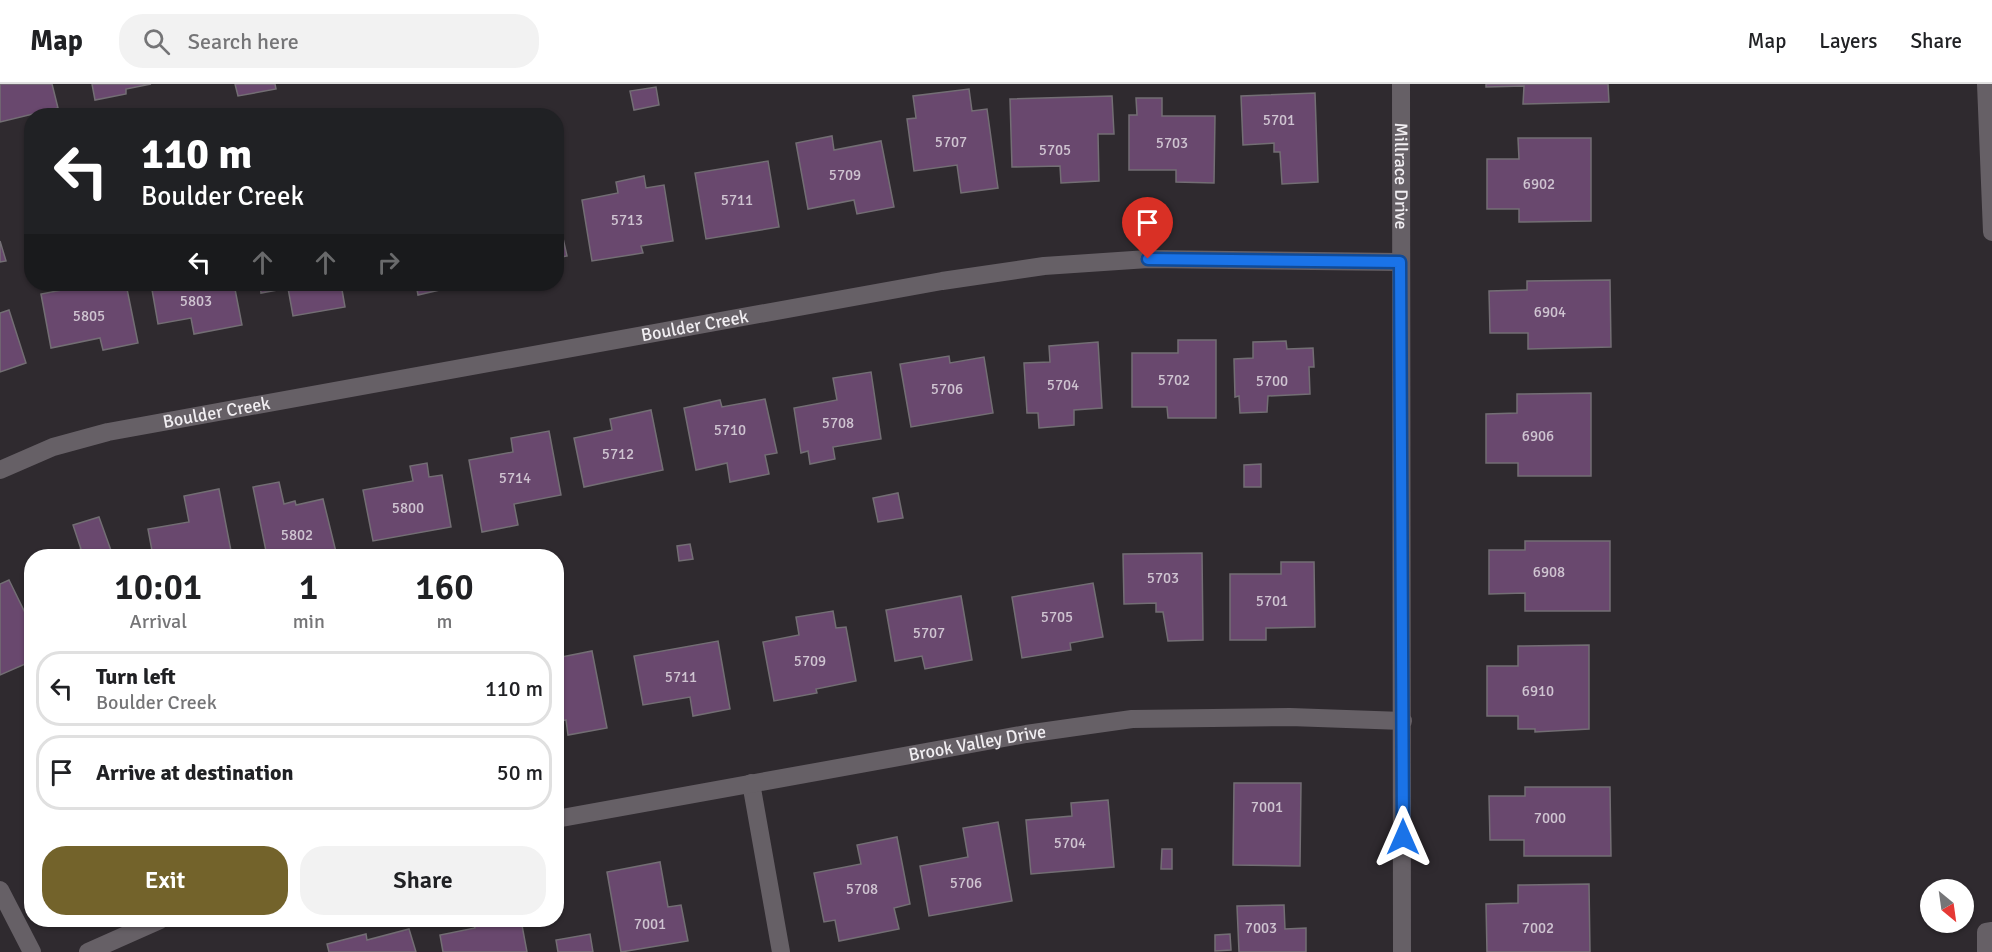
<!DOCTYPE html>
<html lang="en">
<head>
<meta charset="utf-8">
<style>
	:root { --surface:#fff; --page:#f2f2f2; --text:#202124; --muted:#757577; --line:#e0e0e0; --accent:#73632b }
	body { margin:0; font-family:Signika,sans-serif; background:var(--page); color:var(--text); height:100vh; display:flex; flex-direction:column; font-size:22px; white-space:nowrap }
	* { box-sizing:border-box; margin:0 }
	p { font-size:20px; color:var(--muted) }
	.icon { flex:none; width:33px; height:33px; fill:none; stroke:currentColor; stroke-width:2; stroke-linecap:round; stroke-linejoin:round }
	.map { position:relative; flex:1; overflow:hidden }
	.details { position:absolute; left:24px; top:465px; width:540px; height:378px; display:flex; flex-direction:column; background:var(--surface); border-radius:24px; box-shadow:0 2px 4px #0004 }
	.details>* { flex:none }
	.hud { position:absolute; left:24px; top:24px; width:540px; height:183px; border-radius:24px; box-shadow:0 2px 4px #0004; background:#202124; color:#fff; overflow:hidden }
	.needle { width:39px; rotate:151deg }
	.fabs { position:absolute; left:1920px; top:795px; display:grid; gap:12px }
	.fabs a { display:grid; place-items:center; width:54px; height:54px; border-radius:50%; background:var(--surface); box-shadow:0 2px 4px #0004; font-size:30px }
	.pin { position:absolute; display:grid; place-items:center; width:51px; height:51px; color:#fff; margin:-62px -26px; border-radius:50% 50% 50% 0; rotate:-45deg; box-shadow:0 0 6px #0007 }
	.pin .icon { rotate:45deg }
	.me { position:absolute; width:66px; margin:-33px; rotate:0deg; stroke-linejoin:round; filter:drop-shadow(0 0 4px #0008) }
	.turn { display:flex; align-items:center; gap:21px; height:126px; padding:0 18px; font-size:27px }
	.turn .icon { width:78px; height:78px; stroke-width:2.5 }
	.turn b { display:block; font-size:42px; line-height:51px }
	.lanes { display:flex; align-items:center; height:57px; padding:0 18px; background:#0003; justify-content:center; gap:30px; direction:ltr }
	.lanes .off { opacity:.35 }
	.eta { display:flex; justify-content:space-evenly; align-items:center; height:102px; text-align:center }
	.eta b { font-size:36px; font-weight:600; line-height:42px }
	.primary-button { display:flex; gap:12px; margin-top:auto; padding:12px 18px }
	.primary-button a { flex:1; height:69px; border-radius:24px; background:var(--accent); color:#fff; font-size:24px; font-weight:600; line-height:69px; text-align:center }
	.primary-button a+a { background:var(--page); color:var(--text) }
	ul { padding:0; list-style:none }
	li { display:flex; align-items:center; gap:18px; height:75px; margin:0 12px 9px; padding:0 6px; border:3px solid var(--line); border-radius:24px }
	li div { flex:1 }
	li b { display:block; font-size:22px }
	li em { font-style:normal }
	header { display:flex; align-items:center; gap:36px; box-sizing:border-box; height:84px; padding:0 30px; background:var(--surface); border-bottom:2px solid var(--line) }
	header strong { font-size:28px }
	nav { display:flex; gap:33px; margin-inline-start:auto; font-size:21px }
	.search { width:420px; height:54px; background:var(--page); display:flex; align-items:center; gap:15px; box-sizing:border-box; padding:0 21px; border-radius:24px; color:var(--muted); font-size:22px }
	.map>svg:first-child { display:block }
	.building { fill:#69486e; stroke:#736e74; stroke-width:1.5 }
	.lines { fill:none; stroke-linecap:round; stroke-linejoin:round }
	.minor { stroke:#666066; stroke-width:18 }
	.route-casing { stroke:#114b97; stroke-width:15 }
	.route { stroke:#1a73e8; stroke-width:10 }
	.labels { text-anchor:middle; stroke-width:6; stroke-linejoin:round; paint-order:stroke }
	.number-label { font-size:15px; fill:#cfc4d1 }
	.street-label { font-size:18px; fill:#f1eef2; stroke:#161416 }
</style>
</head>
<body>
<header>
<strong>Map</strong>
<div class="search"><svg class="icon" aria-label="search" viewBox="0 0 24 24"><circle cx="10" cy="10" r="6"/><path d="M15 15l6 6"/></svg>Search here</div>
<nav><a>Map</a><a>Layers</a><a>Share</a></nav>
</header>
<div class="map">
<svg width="1992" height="868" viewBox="0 0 1992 868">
	<rect width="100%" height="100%" fill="#2f2a2f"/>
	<g class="building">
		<polygon points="0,0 52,0 58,24 0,38"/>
		<polygon points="92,0 151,0 126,5 126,10 95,16"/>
		<polygon points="235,0 275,0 276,5 238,12"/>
		<polygon points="1486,0 1608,0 1609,18 1523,20 1524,2 1486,3"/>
		<polygon points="656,3 659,21 634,26 630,7"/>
		<polygon points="969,5 972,27 987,25 998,104 961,109 957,81 914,87 907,35 916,34 913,12"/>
		<polygon points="1315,9 1318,98 1282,100 1280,68 1274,68 1274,59 1243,61 1241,12"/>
		<polygon points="1112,12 1114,50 1098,50 1099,97 1061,99 1060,82 1012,83 1010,15"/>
		<polygon points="1136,14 1162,14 1162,32 1215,32 1214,99 1176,98 1176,86 1129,86 1129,31 1137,31"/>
		<polygon points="832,52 834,66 881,57 894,123 857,130 854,116 808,125 796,59"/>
		<polygon points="1518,54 1591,54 1591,137 1519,138 1519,125 1487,125 1487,75 1519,75"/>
		<polygon points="768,77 779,143 706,155 695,89"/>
		<polygon points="644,92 646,104 664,101 673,157 641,162 643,169 592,177 582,116 618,109 616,98"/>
		<polygon points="556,123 567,172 556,174"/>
		<polygon points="0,157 6,177 0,178"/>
		<polygon points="1610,196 1611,263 1528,265 1528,249 1490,249 1489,207 1527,206 1527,197"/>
		<polygon points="93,200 126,200 138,259 103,266 100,254 51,264 41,210"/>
		<polygon points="151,200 234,200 242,241 194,250 191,234 158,240"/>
		<polygon points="260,200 341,200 345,223 293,232 288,204 261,209"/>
		<polygon points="370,200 398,200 372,205"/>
		<polygon points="416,200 456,200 457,202 418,211"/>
		<polygon points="9,226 26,279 0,288 0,229"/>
		<polygon points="1178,256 1216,256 1216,334 1168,334 1167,323 1132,323 1132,269 1178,269"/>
		<polygon points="1286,257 1287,265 1313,264 1314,283 1309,283 1310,310 1268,312 1267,328 1240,329 1239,312 1235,313 1234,275 1253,274 1253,258"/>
		<polygon points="1098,258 1102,324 1074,326 1074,341 1039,344 1038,329 1027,329 1024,279 1050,278 1049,262"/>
		<polygon points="949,272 950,279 984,273 993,329 911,343 900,280"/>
		<polygon points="871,288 881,355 833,363 835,375 810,380 808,367 801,369 794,324 837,316 833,294"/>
		<polygon points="1591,309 1591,392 1518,392 1518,379 1486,379 1486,330 1517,329 1517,310"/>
		<polygon points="765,315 777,369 765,371 769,390 730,398 727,379 696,386 684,324 720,316 722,323"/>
		<polygon points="651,326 663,386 584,403 574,354 612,346 610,335"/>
		<polygon points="549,347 561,411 514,420 518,441 482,448 469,376 513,368 511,354"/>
		<polygon points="427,379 429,393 442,391 451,443 373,457 363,406 413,397 410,382"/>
		<polygon points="1261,380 1261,403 1244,403 1244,381"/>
		<polygon points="279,398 284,420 295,417 296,421 323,415 337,472 267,472 253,403"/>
		<polygon points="219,405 232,472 153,472 148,445 189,438 184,412"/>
		<polygon points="898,409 903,434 878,438 873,414"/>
		<polygon points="99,433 113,472 75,472 73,468 81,465 73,441"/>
		<polygon points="1525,457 1610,457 1610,527 1525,527 1525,509 1489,510 1489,466 1525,466"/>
		<polygon points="690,460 693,475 679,477 677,462"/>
		<polygon points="1202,469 1203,556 1168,557 1163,528 1156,528 1156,519 1124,520 1123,470"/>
		<polygon points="1281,478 1314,478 1315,543 1266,544 1266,556 1230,556 1230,490 1281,490"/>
		<polygon points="9,496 32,543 32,577 0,591 0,500"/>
		<polygon points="1093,499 1103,553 1070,559 1071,566 1022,574 1012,513"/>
		<polygon points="961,512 972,576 925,585 922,572 895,577 886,526"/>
		<polygon points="833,527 836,544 846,543 856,597 816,605 817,609 774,617 763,558 799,551 796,533"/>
		<polygon points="718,557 730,625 693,632 690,613 643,621 634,572"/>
		<polygon points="1589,561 1589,645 1535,648 1535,645 1518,645 1518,632 1487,632 1487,582 1518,582 1518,562"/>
		<polygon points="592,567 607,644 568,651 566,636 556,638 556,574"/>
		<polygon points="1234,699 1301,699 1300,782 1233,781"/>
		<polygon points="1525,703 1610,703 1611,772 1524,772 1524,756 1490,756 1489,712 1525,712"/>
		<polygon points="1108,716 1114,783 1031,790 1026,736 1072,732 1071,719"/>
		<polygon points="998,738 1012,817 929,832 920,782 968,773 963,744"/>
		<polygon points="897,753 910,820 894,824 899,845 839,857 835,836 824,838 814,789 861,780 857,761"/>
		<polygon points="1162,765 1172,765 1172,785 1161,785"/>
		<polygon points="660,778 668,823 681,821 688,857 621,868 607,788"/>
		<polygon points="1589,800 1590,868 1487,868 1486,820 1518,819 1518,801"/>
		<polygon points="1284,821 1285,845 1306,844 1306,868 1239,868 1237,822"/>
		<polygon points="473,836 521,836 527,868 443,868 440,851 475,844"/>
		<polygon points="409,845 416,868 329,868 327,860 366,850 367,856"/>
		<polygon points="590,850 593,868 558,868 556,856"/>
		<polygon points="1230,850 1231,866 1215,867 1215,851"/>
	</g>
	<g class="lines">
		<g class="minor">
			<path id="s1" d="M 1401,0 L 1402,868"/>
			<polyline points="1986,0 1992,148"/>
			<path id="s2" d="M 0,386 L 53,363 L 108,348 L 942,197 L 1044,182 L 1148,175 L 1400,178"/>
			<polyline points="751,699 781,868"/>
			<path id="s3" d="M 556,735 L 1026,650 L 1132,635 L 1290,633 L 1403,637"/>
			<polyline points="0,806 32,868"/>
			<polyline points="88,868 160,836"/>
			<polyline points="1986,868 1986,848 1992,847"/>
		</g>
	</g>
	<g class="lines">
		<g class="route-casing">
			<polyline id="route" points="1148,175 1400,178 1403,753"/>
		</g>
		<use href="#route" class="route"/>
	</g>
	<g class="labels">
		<g class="number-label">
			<text x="1279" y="41">5701</text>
			<text x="951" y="63">5707</text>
			<text x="1172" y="64">5703</text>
			<text x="1055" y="71">5705</text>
			<text x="845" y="96">5709</text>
			<text x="1539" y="105">6902</text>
			<text x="737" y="121">5711</text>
			<text x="627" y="141">5713</text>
			<text x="196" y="222">5803</text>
			<text x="1550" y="233">6904</text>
			<text x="89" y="237">5805</text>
			<text x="1174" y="301">5702</text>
			<text x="1272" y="302">5700</text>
			<text x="1063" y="306">5704</text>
			<text x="947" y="310">5706</text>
			<text x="838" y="344">5708</text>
			<text x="730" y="351">5710</text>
			<text x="1538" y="357">6906</text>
			<text x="618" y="375">5712</text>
			<text x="515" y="399">5714</text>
			<text x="408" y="429">5800</text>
			<text x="297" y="456">5802</text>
			<text x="1549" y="493">6908</text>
			<text x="1163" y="499">5703</text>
			<text x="1272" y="522">5701</text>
			<text x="1057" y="538">5705</text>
			<text x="929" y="554">5707</text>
			<text x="810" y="582">5709</text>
			<text x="681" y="598">5711</text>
			<text x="1538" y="612">6910</text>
			<text x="1267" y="728">7001</text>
			<text x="1550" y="739">7000</text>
			<text x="1070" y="764">5704</text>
			<text x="966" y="804">5706</text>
			<text x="862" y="810">5708</text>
			<text x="650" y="845">7001</text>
			<text x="1261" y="849">7003</text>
			<text x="1538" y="849">7002</text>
		</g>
		<g class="street-label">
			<text dy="6" stroke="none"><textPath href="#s1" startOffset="92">Millrace Drive</textPath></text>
			<text dy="6" stroke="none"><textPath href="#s2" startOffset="711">Boulder Creek</textPath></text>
			<text dy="6" stroke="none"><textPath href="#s2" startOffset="225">Boulder Creek</textPath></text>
			<text dy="6" stroke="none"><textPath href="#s3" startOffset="428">Brook Valley Drive</textPath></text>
		</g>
	</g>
</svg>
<div class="fabs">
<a><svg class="needle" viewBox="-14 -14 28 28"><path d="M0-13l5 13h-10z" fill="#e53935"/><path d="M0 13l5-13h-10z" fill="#757577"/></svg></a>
</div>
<div class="pin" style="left:1148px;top:175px;background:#d93025"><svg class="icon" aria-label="arrive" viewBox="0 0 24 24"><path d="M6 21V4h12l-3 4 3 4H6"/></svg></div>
<svg class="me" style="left:1403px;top:753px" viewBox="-20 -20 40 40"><path d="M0-17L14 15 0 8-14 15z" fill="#1a73e8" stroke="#fff" stroke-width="4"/></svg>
<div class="hud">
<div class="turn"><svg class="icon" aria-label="left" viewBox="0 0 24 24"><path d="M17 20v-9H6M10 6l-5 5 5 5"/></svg><div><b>110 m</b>Boulder Creek</div></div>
<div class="lanes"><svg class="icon" aria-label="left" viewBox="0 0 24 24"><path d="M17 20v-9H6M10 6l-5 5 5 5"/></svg><svg class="icon off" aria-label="ahead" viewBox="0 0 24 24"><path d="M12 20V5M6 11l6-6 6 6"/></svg><svg class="icon off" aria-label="ahead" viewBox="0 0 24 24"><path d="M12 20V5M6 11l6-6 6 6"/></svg><svg class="icon off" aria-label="right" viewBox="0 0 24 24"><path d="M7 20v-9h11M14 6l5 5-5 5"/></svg></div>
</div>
<section class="details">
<div class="eta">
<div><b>10:01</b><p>Arrival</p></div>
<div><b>1</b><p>min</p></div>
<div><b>160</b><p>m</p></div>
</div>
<ul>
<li><svg class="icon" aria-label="left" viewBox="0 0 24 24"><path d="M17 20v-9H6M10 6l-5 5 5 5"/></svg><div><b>Turn left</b><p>Boulder Creek</p></div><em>110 m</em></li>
<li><svg class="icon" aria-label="arrive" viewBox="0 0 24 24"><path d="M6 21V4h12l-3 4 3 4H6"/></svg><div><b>Arrive at destination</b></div><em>50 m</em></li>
</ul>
<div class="primary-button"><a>Exit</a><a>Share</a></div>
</section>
</div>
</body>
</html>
